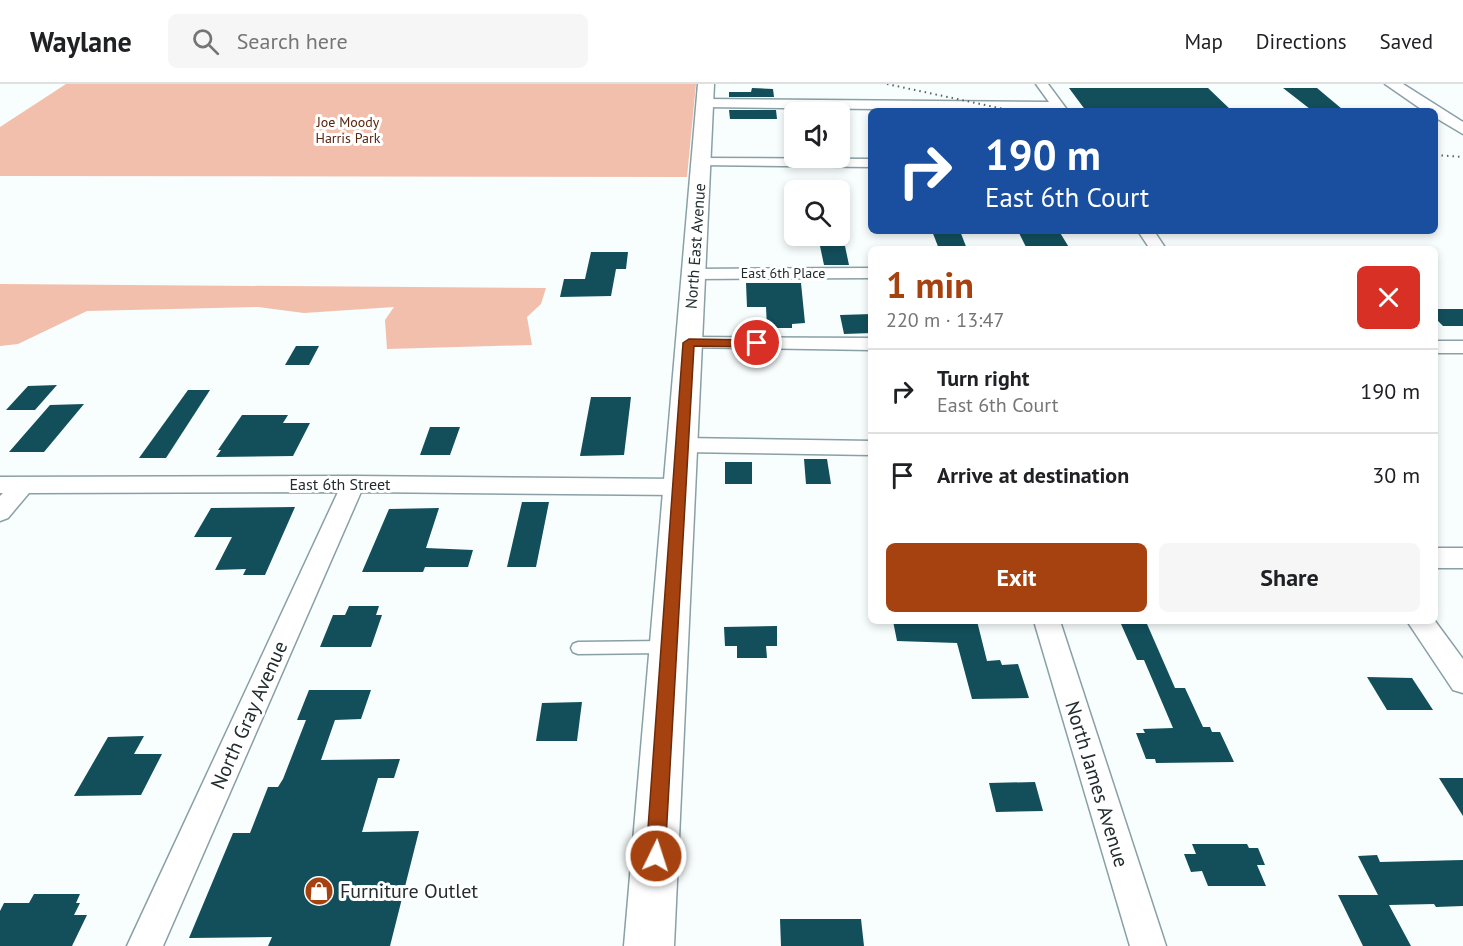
<!DOCTYPE html>
<html lang="en">
<head>
<meta charset="utf-8">
<style>
	:root { --surface:#fff; --page:#f6f6f6; --text:#202124; --muted:#757577; --line:#e0e0e0; --accent:#a6420f }
	body { margin:0; font-family:"PT Sans",sans-serif; background:var(--page); color:var(--text); height:100vh; display:flex; flex-direction:column; font-size:22px; white-space:nowrap }
	* { box-sizing:border-box; margin:0 }
	p { font-size:20px; color:var(--muted) }
	.icon { flex:none; width:33px; height:33px; fill:none; stroke:currentColor; stroke-width:2; stroke-linecap:round; stroke-linejoin:round }
	.map { position:relative; flex:1; overflow:hidden }
	.side { position:absolute; left:868px; top:162px; width:570px; height:378px; display:flex; flex-direction:column; background:var(--surface); border-radius:9px; box-shadow:0 3px 9px #0003 }
	.side>* { flex:none }
	.top-card { position:absolute; left:868px; top:24px; width:570px; height:126px; border-radius:9px; box-shadow:0 3px 9px #0003; background:#1a4fa0; color:#fff; overflow:hidden }
	.tools { position:absolute; left:784px; top:18px; display:grid; gap:12px }
	.tools a { display:grid; place-items:center; width:66px; height:66px; border-radius:9px; background:var(--surface); box-shadow:0 3px 9px #0003; font-size:30px }
	.pin { position:absolute; display:grid; place-items:center; width:51px; height:51px; color:#fff; margin:-26px; border:3px solid #fff; border-radius:50%; box-shadow:0 2px 6px #0007 }
	.me { position:absolute; width:66px; margin:-33px; rotate:4deg; stroke-linejoin:round; filter:drop-shadow(0 0 4px #0008) }
	.turn { display:flex; align-items:center; gap:21px; height:126px; padding:0 18px; font-size:27px }
	.turn .icon { width:78px; height:78px; stroke-width:2.5 }
	.turn b { display:block; font-size:42px; line-height:51px }
	.round { display:grid; place-items:center; flex:none; width:63px; height:63px; border-radius:9px; background:var(--page) }
	.summary { display:flex; align-items:center; justify-content:space-between; height:102px; padding:0 18px }
	h1 { font-size:36px; font-weight:600; line-height:45px; color:var(--accent) }
	.button { display:flex; gap:12px; margin-top:auto; padding:12px 18px }
	.button a { flex:1; height:69px; border-radius:9px; background:var(--accent); color:#fff; font-size:24px; font-weight:600; line-height:69px; text-align:center }
	.button a+a { background:var(--page); color:var(--text) }
	ul { padding:0; list-style:none }
	li { display:flex; align-items:center; gap:18px; height:84px; padding:0 18px; border-top:2px solid var(--line) }
	li div { flex:1 }
	li b { display:block; font-size:22px }
	li em { font-style:normal }
	header { display:flex; align-items:center; gap:36px; box-sizing:border-box; height:84px; padding:0 30px; background:var(--surface); border-bottom:2px solid var(--line) }
	header strong { font-size:28px }
	nav { display:flex; gap:33px; margin-inline-start:auto; font-size:21px }
	.search { width:420px; height:54px; background:var(--page); display:flex; align-items:center; gap:15px; box-sizing:border-box; padding:0 21px; border-radius:9px; color:var(--muted); font-size:22px }
	.map>svg:first-child { display:block }
	.green { fill:#f1bfac }
	.building { fill:#124f5b }
	.lines { fill:none; stroke-linecap:round; stroke-linejoin:round }
	.service-casing { stroke:#89a0a5; stroke-width:3 }
	.minor-casing { stroke:#89a0a5; stroke-width:3 }
	.tertiary-casing { stroke:#89a0a5; stroke-width:3 }
	.secondary-casing { stroke:#89a0a5; stroke-width:3 }
	.service { fill:#fff; fill-rule:evenodd }
	.minor { fill:#fff; fill-rule:evenodd }
	.tertiary { fill:#fff; fill-rule:evenodd }
	.secondary { fill:#fff; fill-rule:evenodd }
	.rail { stroke:#586062; stroke-width:2; stroke-dasharray:1.5 4; stroke-linecap:butt }
	.route { fill:#a6420f; stroke:#6c2b0a; stroke-width:1.5 }
	.labels { text-anchor:middle; stroke-width:6; stroke-linejoin:round; paint-order:stroke }
	.far-park-label { font-size:14px; fill:#592711; stroke:#fff }
	.far-street-label { font-size:14px; fill:#222c2e; stroke:#fff }
	.street-label { font-size:16px; fill:#222c2e; stroke:#fff }
	.near-street-label { font-size:20px; fill:#222c2e; stroke:#fff }
	.near-poi-label { font-size:20px; fill:#222c2e; stroke:#fff; text-anchor:start }
</style>
</head>
<body>
<header>
<strong>Waylane</strong>
<div class="search"><svg class="icon" aria-label="search" viewBox="0 0 24 24"><circle cx="10" cy="10" r="6"/><path d="M15 15l6 6"/></svg>Search here</div>
<nav><a>Map</a><a>Directions</a><a>Saved</a></nav>
</header>
<div class="map">
<svg width="1463" height="862" viewBox="0 0 1463 862">
	<rect width="100%" height="100%" fill="#f8fdfe"/>
	<g class="green">
		<polygon points="66,0 696,0 687,93 0,92 0,43"/>
		<polygon points="0,200 546,204 541,220 527,233 532,261 387,265 385,236 394,223 304,229 258,223 87,227 18,260 0,262"/>
	</g>
	<g class="building">
		<polygon points="752,4 773,5 774,13 729,13 729,8 751,8"/>
		<polygon points="1069,4 1208,4 1232,27 1086,27"/>
		<polygon points="1283,4 1317,4 1342,25 1310,25"/>
		<polygon points="729,26 776,26 777,35 730,35"/>
		<polygon points="932,147 960,147 967,165 939,165"/>
		<polygon points="1018,147 1059,147 1070,165 1027,165"/>
		<polygon points="820,162 845,162 849,181 824,181"/>
		<polygon points="591,168 628,168 626,185 616,185 611,212 560,213 564,195 585,195"/>
		<polygon points="746,199 801,199 805,239 792,240 792,244 767,244 766,223 747,223"/>
		<polygon points="1436,225 1463,225 1463,242 1443,242 1436,235"/>
		<polygon points="872,230 872,249 844,250 840,231"/>
		<polygon points="296,262 319,262 309,281 285,281"/>
		<polygon points="57,301 35,326 6,326 28,302"/>
		<polygon points="188,306 210,306 166,374 139,374"/>
		<polygon points="591,313 631,313 624,371 580,372"/>
		<polygon points="84,320 44,368 9,368 50,321"/>
		<polygon points="242,331 288,331 283,339 310,339 293,372 216,373 221,366 218,366"/>
		<polygon points="430,343 460,343 450,371 420,371"/>
		<polygon points="804,375 827,375 831,400 806,400"/>
		<rect x="725" y="378" width="27" height="22"/>
		<polygon points="522,418 549,418 536,483 507,483"/>
		<polygon points="295,423 265,491 243,491 246,485 215,486 232,453 194,453 211,424"/>
		<polygon points="439,424 426,464 473,466 468,483 425,483 423,488 362,488 389,425"/>
		<polygon points="349,522 379,522 376,531 382,531 371,563 320,563 333,531 345,531"/>
		<polygon points="893,537 977,537 987,577 1000,576 1002,581 1018,580 1029,614 972,615 957,559 897,557"/>
		<polygon points="1121,540 1147,540 1175,604 1185,604 1203,643 1210,643 1212,648 1220,648 1234,678 1156,679 1155,675 1146,675 1136,649 1145,649 1143,645 1173,644 1144,576 1137,576"/>
		<polygon points="777,542 777,562 766,562 767,574 737,574 737,562 725,562 724,543"/>
		<polygon points="1367,593 1412,594 1433,626 1387,626"/>
		<polygon points="309,606 371,606 361,635 335,636 321,676 400,675 394,694 378,694 362,748 419,747 390,862 268,862 272,853 189,854 233,749 250,749 268,703 278,703 283,695 306,636 297,636"/>
		<polygon points="582,618 577,657 536,657 542,619"/>
		<polygon points="144,652 134,670 162,670 141,711 74,712 108,653"/>
		<polygon points="1439,694 1463,694 1463,732"/>
		<polygon points="1035,698 1043,727 996,728 989,699"/>
		<polygon points="1192,760 1247,760 1249,764 1258,764 1265,781 1257,781 1266,802 1208,802 1202,787 1191,788 1184,770 1196,770"/>
		<polygon points="1377,771 1380,778 1463,776 1463,822 1436,823 1434,820 1389,821 1411,862 1363,862 1338,811 1378,811 1358,772"/>
		<polygon points="34,810 80,810 76,819 80,819 74,831 87,831 72,862 0,862 0,827 4,819 29,819"/>
		<polygon points="780,835 861,835 864,862 781,862"/>
	</g>
	<g class="lines">
		<g class="service-casing">
			<polygon id="service" points="664,557 669,559 671,563 669,567 664,569 578,570 573,568 571,564 573,560 578,558"/>
		</g>
		<g class="minor-casing">
			<g id="minor">
				<polygon points="1036,0 1048,0 1068,27 705,23 699,19 705,15 1049,18"/>
				<polygon points="701,74 872,75 872,83 696,81 694,78"/>
				<polygon points="1138,147 1154,147 1166,165 1150,165"/>
				<polygon points="872,184 872,194 694,195 688,194 685,190 688,186 694,185"/>
				<polygon points="689,253 872,254 872,266 682,263 679,259 682,255"/>
				<rect x="1436" y="257" width="27" height="12"/>
				<polygon points="682,354 872,357 872,371 682,368 674,366 671,361 674,356"/>
				<polygon points="353,392 680,395 688,397 692,403 688,409 680,411 361,408 163,862 127,862 338,408 29,409 8,434 0,437 0,412 3,409 0,409 0,393"/>
				<rect x="1436" y="464" width="27" height="20"/>
				<polygon points="1034,537 1060,537 1166,862 1130,862"/>
				<polygon points="1407,537 1435,537 1463,575 1463,609 1453,606"/>
			</g>
		</g>
		<g class="tertiary-casing">
			<polygon id="tertiary" points="1385,0 1403,0 1463,38 1463,50 1436,34 1436,27 1424,27"/>
		</g>
		<g class="secondary-casing">
			<polygon id="secondary" points="698,0 714,0 674,862 624,862"/>
		</g>
		<use href="#service" class="service"/>
		<use href="#minor" class="minor"/>
		<use href="#tertiary" class="tertiary"/>
		<use href="#secondary" class="secondary"/>
		<g class="rail">
			<polyline points="887,0 1013,27"/>
			<polyline points="1436,71 1463,73"/>
		</g>
	</g>
	<polygon class="route" points="689,255 757,256 763,259 757,263 694,262 665,772 662,779 656,781 649,779 646,772 683,259"/>
	<defs>
		<g id="shop-disc" transform="scale(1.5)"><circle r="9.5" fill="#a6420f" stroke="#fff"/><path d="M-5-2.5h2.3a2.7 3.5 0 0 1 5.4 0H5L5.5 6h-11ZM-1.5-2.5h3a1.5 2.3 0 0 0-3 0Z" fill="#fff"/></g>
	</defs>
	<g fill-rule="evenodd">
		<use href="#shop-disc" x="319" y="807"/>
	</g>
	<g class="labels">
		<g class="far-park-label">
			<text x="348" y="43">Joe Moody<tspan x="348" dy="16">Harris Park</tspan></text>
		</g>
		<g class="far-street-label">
			<text x="783" y="194">East 6th Place</text>
		</g>
		<g class="street-label">
			<text transform="translate(695 162) rotate(-86)" y="6">North East Avenue</text>
			<text x="340" y="406">East 6th Street</text>
		</g>
		<g class="near-street-label">
			<text transform="translate(249 631) rotate(-66)" y="7">North Gray Avenue</text>
			<text transform="translate(1097 700) rotate(73)" y="7">North James Avenue</text>
		</g>
		<g class="near-poi-label">
			<text x="340" y="814">Furniture Outlet</text>
		</g>
	</g>
</svg>
<div class="tools">
<a><svg class="icon" aria-label="sound" viewBox="0 0 24 24"><path d="M4 9h4l5-4v14l-5-4H4zM17 9q2 3 0 6"/></svg></a>
<a><svg class="icon" aria-label="search" viewBox="0 0 24 24"><circle cx="10" cy="10" r="6"/><path d="M15 15l6 6"/></svg></a>
</div>
<div class="pin" style="left:757px;top:259px;background:#d93025"><svg class="icon" aria-label="arrive" viewBox="0 0 24 24"><path d="M6 21V4h12l-3 4 3 4H6"/></svg></div>
<svg class="me" style="left:656px;top:772px" viewBox="-20 -20 40 40"><circle r="17" fill="#a6420f" stroke="#fff" stroke-width="3"/><path d="M0-11L8 9 0 5-8 9z" fill="#fff"/></svg>
<div class="top-card">
<div class="turn"><svg class="icon" aria-label="right" viewBox="0 0 24 24"><path d="M7 20v-9h11M14 6l5 5-5 5"/></svg><div><b>190 m</b>East 6th Court</div></div>
</div>
<section class="side">
<div class="summary"><div><h1>1 min</h1><p>220 m · 13:47</p></div><a class="round" style="background:#d93025;color:#fff"><svg class="icon" aria-label="close" viewBox="0 0 24 24"><path d="M6 6l12 12M18 6L6 18"/></svg></a></div>
<ul>
<li><svg class="icon" aria-label="right" viewBox="0 0 24 24"><path d="M7 20v-9h11M14 6l5 5-5 5"/></svg><div><b>Turn right</b><p>East 6th Court</p></div><em>190 m</em></li>
<li><svg class="icon" aria-label="arrive" viewBox="0 0 24 24"><path d="M6 21V4h12l-3 4 3 4H6"/></svg><div><b>Arrive at destination</b></div><em>30 m</em></li>
</ul>
<div class="button"><a>Exit</a><a>Share</a></div>
</section>
</div>
</body>
</html>
